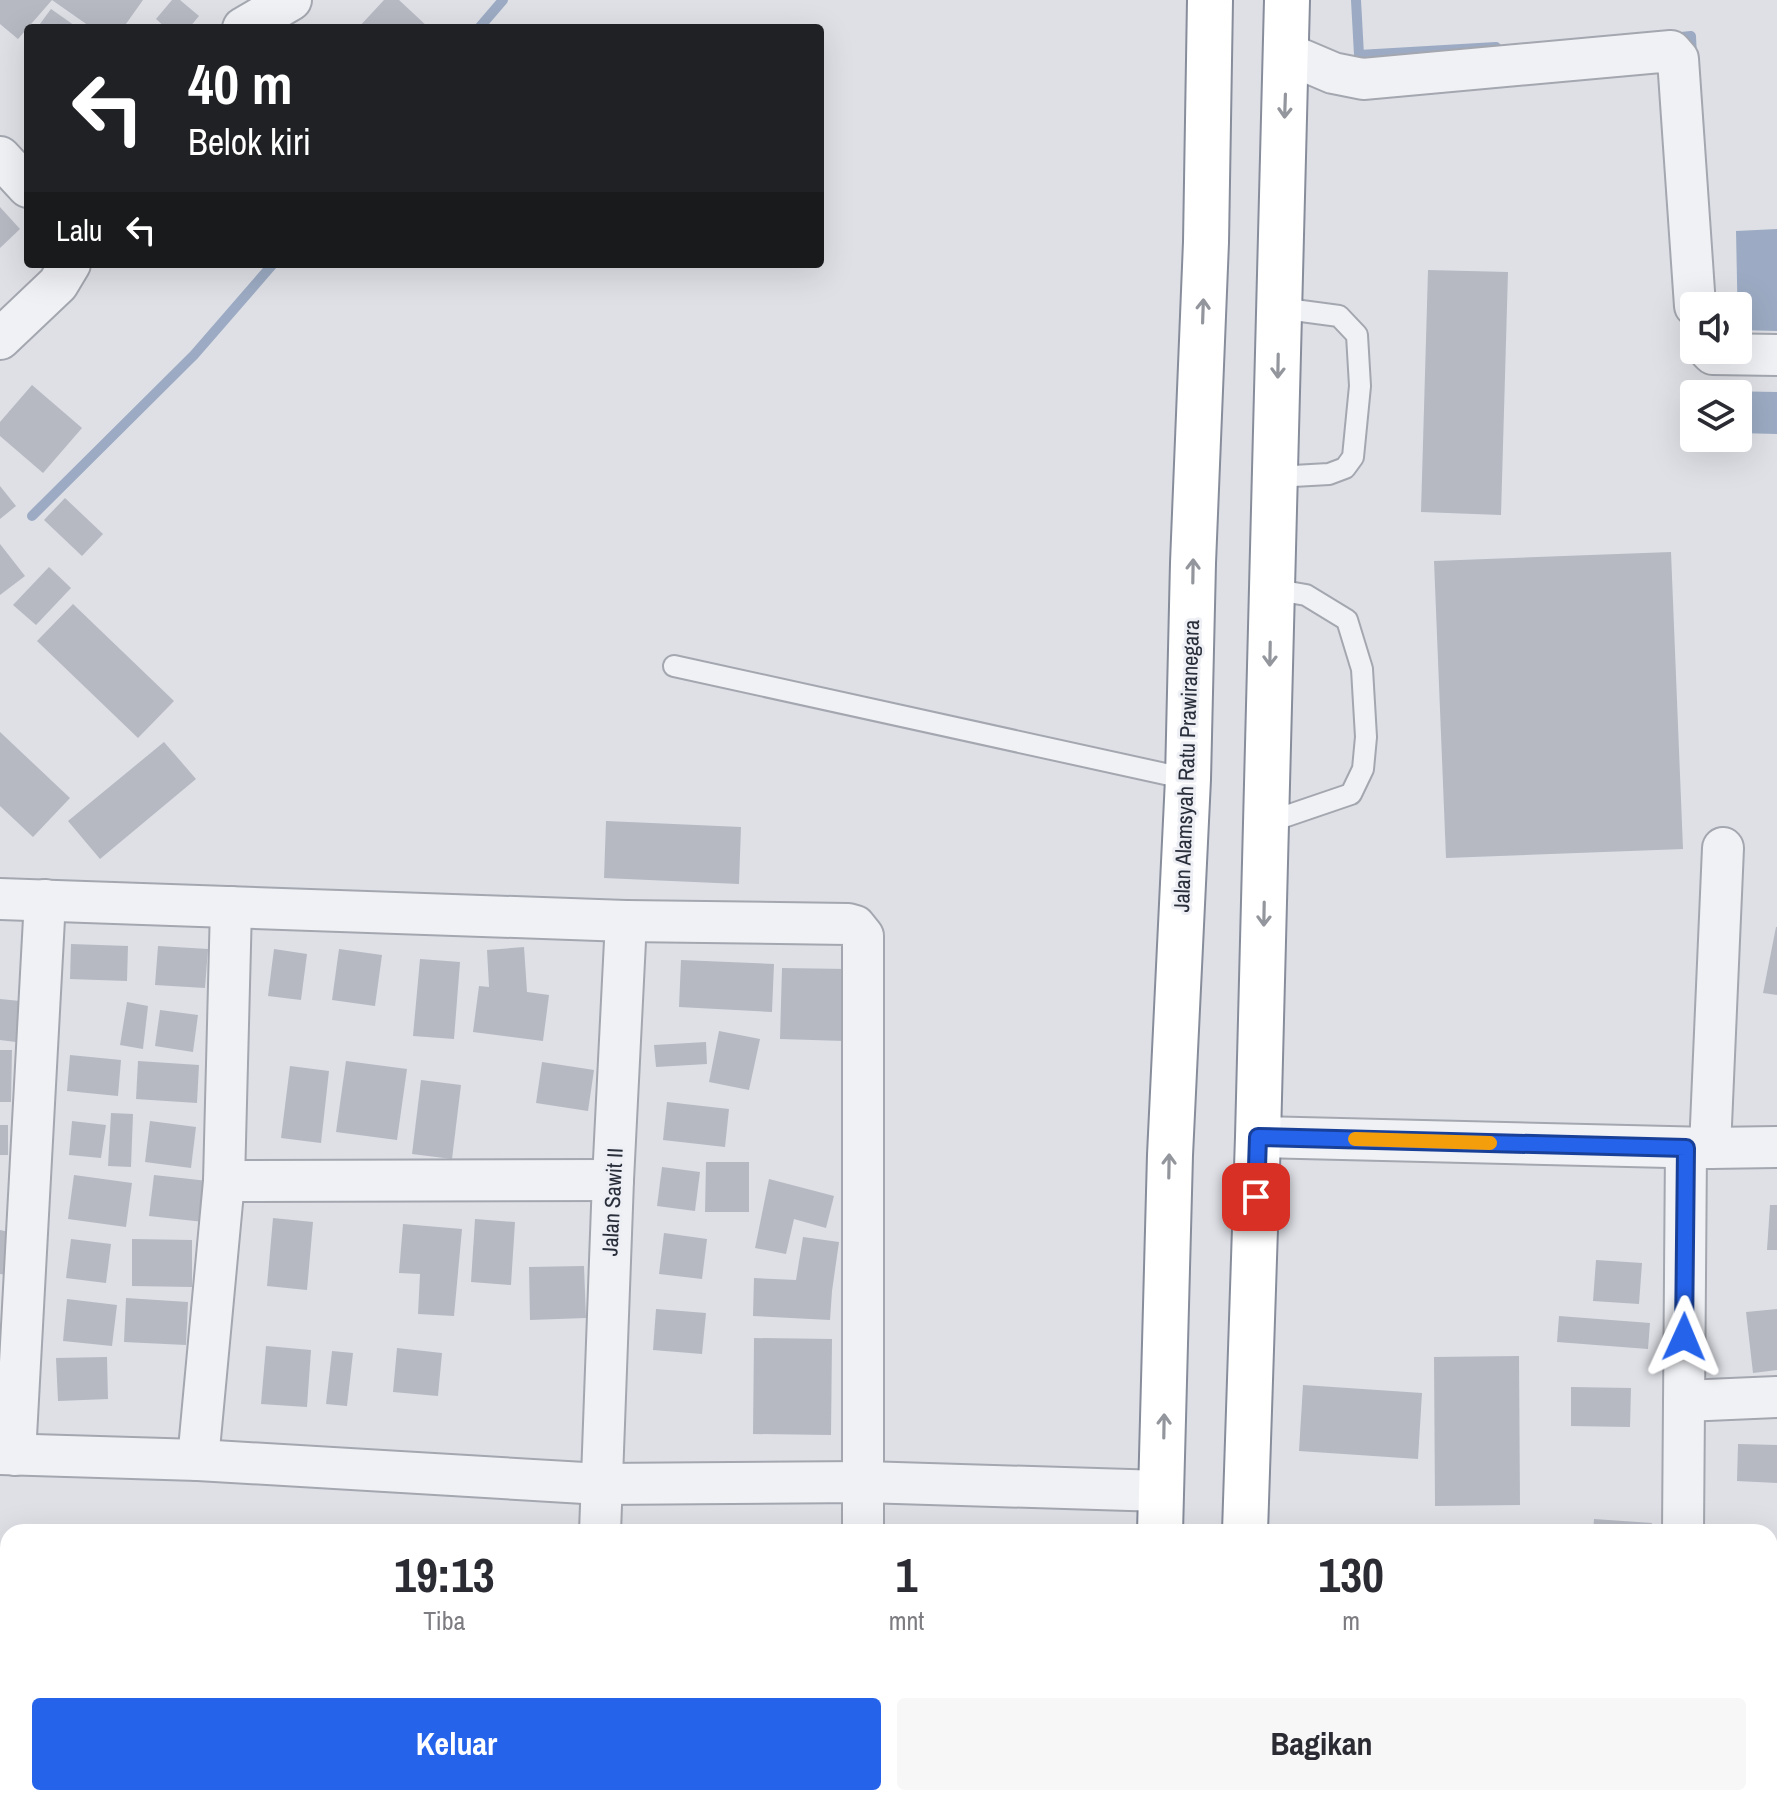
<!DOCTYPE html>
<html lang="id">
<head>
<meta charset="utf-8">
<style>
	:root { --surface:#fff; --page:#f7f7f7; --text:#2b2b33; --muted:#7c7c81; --accent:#2563eb }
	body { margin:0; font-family:"Archivo Narrow",sans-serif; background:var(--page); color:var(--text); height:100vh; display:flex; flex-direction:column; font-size:30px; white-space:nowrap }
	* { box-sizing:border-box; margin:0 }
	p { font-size:26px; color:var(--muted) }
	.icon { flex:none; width:44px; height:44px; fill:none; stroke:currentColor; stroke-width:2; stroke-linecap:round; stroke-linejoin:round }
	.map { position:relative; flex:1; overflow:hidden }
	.panel { position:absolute; left:0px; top:1524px; width:1778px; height:282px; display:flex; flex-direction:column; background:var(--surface); border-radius:24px 24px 0 0; box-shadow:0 8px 32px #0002 }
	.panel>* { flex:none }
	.top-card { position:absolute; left:24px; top:24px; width:800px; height:244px; border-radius:8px; box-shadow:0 8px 32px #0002; background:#202124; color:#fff; overflow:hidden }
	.fabs { position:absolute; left:1680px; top:292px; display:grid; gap:16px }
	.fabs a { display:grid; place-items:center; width:72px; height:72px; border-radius:8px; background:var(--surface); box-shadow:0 8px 32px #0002; font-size:40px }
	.pin { position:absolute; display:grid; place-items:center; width:68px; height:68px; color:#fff; margin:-34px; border-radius:16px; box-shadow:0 4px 12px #0006 }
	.me { position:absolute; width:88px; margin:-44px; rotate:1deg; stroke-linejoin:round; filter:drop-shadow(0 0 6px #0008) }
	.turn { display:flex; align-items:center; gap:28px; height:168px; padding:0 32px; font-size:36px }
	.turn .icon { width:104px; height:104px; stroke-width:2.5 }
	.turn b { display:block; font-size:56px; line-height:68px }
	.then { display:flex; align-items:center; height:76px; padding:0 32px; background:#0003; gap:16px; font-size:30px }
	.eta { display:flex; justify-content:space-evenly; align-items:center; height:136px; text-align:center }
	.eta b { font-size:48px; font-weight:700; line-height:56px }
	.cta { display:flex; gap:16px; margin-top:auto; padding:16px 32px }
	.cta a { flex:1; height:92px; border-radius:8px; background:var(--accent); color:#fff; font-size:32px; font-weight:700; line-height:92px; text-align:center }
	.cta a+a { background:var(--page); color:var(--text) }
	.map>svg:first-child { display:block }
	.water { fill:#9cabc3 }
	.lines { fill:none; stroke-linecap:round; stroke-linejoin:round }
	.stream { stroke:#9cabc3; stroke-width:10 }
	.building { fill:#b6b9c2 }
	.service-casing { stroke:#a4a7af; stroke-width:24 }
	.minor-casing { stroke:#a4a7af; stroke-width:44 }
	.trunk-casing { stroke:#878d9b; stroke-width:48 }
	.service { stroke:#f0f1f5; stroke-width:20 }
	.minor { stroke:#f0f1f5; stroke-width:40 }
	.trunk { stroke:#fff; stroke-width:44 }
	.oneway { stroke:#94969d }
	.route-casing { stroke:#184099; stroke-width:20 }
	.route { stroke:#2563eb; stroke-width:14 }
	.slow { stroke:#f59e0b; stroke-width:14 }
	.labels { text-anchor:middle; stroke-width:6; stroke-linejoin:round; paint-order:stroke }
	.street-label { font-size:22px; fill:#292e3b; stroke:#edeff4 }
</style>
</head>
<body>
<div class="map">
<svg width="1777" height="1805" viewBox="0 0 1777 1805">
	<rect width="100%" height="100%" fill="#dee0e6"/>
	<g class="water">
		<polygon points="1777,229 1777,331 1738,330 1736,231"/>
		<polygon points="1722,391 1777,392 1777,434 1738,433 1738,394 1722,394"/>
	</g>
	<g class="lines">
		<g class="stream">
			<polyline points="1356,0 1359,55 1496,47"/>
			<polyline points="479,28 503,0"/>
			<polyline points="1671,38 1691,36 1692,57"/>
			<polyline points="32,516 194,355 273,264"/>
		</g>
	</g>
	<g class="building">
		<polygon points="0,0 143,0 123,28 92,28 52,0 18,39 0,24"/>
		<polygon points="172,0 180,0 199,16 189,28 166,28 156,19"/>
		<polygon points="384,0 399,0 429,28 358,28"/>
		<polygon points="51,9 78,28 37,28"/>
		<polygon points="0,207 20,229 0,248"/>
		<polygon points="1428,270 1508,272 1501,515 1421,512"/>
		<polygon points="32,385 82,428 43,473 0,436 0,422"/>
		<polygon points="0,486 16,506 0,519"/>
		<polygon points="65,498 103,534 82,556 44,520"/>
		<polygon points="0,544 25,576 0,595"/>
		<polygon points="1671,552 1683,849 1446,858 1434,561"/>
		<polygon points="49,567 71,588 36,625 13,605"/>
		<polygon points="73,604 174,701 138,738 37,641"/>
		<polygon points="0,732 70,798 33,837 0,806"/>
		<polygon points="164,742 196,779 100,859 68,821"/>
		<polygon points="606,821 741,827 739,884 604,878"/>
		<polygon points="1776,927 1777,927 1777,995 1763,993"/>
		<polygon points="71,944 128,946 127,981 70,979"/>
		<polygon points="158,946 208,949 205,988 155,985"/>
		<polygon points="524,947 527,992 549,995 543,1041 473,1032 479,986 489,987 487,950"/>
		<polygon points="274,949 307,954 301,1000 268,996"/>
		<polygon points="339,949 382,955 375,1006 332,1000"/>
		<polygon points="420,959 460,962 454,1039 413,1036"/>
		<polygon points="681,960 774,964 772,1012 679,1007"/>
		<polygon points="782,968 847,969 845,1041 780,1039"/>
		<polygon points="0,999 20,1001 16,1042 0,1040"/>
		<polygon points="127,1002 148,1006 143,1049 120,1045"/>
		<polygon points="160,1010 198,1015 193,1052 155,1046"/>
		<polygon points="719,1031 760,1039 749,1090 709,1082"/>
		<polygon points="706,1042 707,1064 656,1067 654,1045"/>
		<polygon points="0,1050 12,1050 11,1102 0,1102"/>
		<polygon points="70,1055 121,1060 118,1096 67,1091"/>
		<polygon points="138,1061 199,1065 197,1103 136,1099"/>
		<polygon points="346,1061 407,1069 397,1140 336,1132"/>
		<polygon points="542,1062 594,1070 588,1111 536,1103"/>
		<polygon points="290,1066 329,1071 321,1143 281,1138"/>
		<polygon points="421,1080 461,1085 452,1159 412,1154"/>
		<polygon points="667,1102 729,1109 725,1147 663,1140"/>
		<polygon points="111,1113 133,1114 131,1167 108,1166"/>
		<polygon points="72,1121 106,1125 101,1158 69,1155"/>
		<polygon points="150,1121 196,1127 191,1168 145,1162"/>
		<rect x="0" y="1125" width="8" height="30"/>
		<polygon points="706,1162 749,1162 749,1212 705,1212"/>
		<polygon points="662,1167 700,1172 695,1211 657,1206"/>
		<polygon points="74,1175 132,1183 126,1227 68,1219"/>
		<polygon points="154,1175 208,1181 204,1222 149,1216"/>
		<polygon points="769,1179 834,1196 826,1228 794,1219 786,1254 755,1248"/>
		<polygon points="1770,1205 1777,1205 1777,1250 1767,1250"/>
		<polygon points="273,1218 313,1222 307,1290 267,1286"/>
		<polygon points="475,1219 515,1222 511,1285 471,1282"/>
		<polygon points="403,1224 462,1229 454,1316 418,1314 420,1274 399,1273"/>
		<polygon points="0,1230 14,1233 7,1275 0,1274"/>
		<polygon points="664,1233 707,1239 702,1279 659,1274"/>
		<polygon points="803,1237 839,1242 832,1291 830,1320 753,1316 754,1278 796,1280"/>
		<polygon points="71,1239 111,1244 106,1283 66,1278"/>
		<polygon points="132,1239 192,1240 192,1287 132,1286"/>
		<polygon points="1596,1260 1642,1263 1639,1304 1593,1301"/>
		<polygon points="584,1266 586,1318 530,1320 529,1267"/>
		<polygon points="126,1298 188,1302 186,1345 124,1342"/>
		<polygon points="67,1299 117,1305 112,1346 63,1341"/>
		<polygon points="656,1309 706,1313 702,1354 653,1350"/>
		<polygon points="1777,1309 1777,1370 1753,1373 1746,1312"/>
		<polygon points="1559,1316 1650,1323 1648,1349 1557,1342"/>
		<polygon points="754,1338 832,1339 831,1435 753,1434"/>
		<polygon points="266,1346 311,1350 307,1407 261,1404"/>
		<polygon points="397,1348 442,1353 438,1396 393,1392"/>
		<polygon points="332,1351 353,1353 347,1406 326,1404"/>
		<polygon points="1519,1356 1520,1505 1435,1506 1434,1357"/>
		<polygon points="107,1357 108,1399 58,1401 56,1358"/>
		<polygon points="1303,1385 1422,1393 1418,1459 1299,1451"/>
		<polygon points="1571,1387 1631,1388 1630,1427 1571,1426"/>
		<polygon points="1738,1444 1777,1445 1777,1483 1737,1481"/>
		<polygon points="1594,1519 1652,1523 1651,1532 1593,1532"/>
		<polygon points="281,1526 359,1530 359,1532 281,1532"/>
	</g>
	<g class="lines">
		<g class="service-casing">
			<g id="service">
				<polyline points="1275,477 1329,474 1345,468 1353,457 1360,386 1357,335 1339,316 1279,308"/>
				<polyline points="674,666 1188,779"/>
				<polyline points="1266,823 1351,794 1363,769 1366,737 1362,669 1347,620 1306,595 1271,589"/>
			</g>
		</g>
		<g class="minor-casing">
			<g id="minor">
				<polyline points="243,28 291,0"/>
				<polyline points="1286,53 1333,73 1363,79 1671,51 1678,59 1695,306"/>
				<polyline points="0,157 28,187"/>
				<polyline points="0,339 58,284 70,264"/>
				<polyline points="1709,350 1713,354 1777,355"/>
				<polyline points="0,899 626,921 848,924 855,926 863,936 863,1532"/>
				<polyline points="1258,1137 1710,1148 1777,1147"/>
				<polyline points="1710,1148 1723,848"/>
				<polyline points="224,1181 613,1180"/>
				<polyline points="1684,1401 1777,1397"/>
				<polyline points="0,1454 198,1460 601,1484 864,1482 1162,1491"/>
				<polyline points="15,1455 45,900"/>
				<polyline points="198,1460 224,1181 231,907"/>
				<polyline points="600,1532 613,1180 626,921"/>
				<polyline points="1683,1532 1686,1148"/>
				<polyline points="1770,1665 1777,1664"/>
				<polyline points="0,1719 8,1720"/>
				<polyline points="595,1805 595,1798"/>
				<polyline points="859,1805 859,1798"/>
			</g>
		</g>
		<g class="trunk-casing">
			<g id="trunk">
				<polyline points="1160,1532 1170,1155 1188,779 1193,563 1206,242 1210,0"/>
				<polyline points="1245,1532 1258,1137 1287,0"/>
				<polyline points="1147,1805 1147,1798"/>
				<polyline points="1229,1805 1230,1798"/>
			</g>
		</g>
		<use href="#service" class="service"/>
		<use href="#minor" class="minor"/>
		<use href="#trunk" class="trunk"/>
	</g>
	<defs><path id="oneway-shaft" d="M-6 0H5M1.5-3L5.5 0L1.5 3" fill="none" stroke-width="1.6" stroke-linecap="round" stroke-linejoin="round" transform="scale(2)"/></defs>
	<g class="oneway">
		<use href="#oneway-shaft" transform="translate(1285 106) rotate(92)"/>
		<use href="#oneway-shaft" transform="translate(1203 311) rotate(-88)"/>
		<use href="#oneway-shaft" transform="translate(1278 366) rotate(91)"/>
		<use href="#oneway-shaft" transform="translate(1193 571) rotate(-89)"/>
		<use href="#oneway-shaft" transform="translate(1270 654) rotate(91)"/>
		<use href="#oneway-shaft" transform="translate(1264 914) rotate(91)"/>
		<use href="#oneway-shaft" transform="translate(1169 1166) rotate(-89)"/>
		<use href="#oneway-shaft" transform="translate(1164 1426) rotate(-89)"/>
	</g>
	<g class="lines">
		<g class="route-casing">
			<polyline id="route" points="1256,1197 1258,1137 1686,1148 1684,1337"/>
		</g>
		<use href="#route" class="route"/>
		<polyline class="slow" points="1355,1139 1490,1143"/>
	</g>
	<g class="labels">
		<g class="street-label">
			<text transform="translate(1186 766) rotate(-88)" y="8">Jalan Alamsyah Ratu Prawiranegara</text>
			<text transform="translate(612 1202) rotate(-87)" y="8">Jalan Sawit II</text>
		</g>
	</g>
</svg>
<div class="fabs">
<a><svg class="icon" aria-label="sound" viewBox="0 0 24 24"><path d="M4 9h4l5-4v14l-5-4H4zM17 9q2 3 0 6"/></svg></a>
<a><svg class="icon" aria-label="layers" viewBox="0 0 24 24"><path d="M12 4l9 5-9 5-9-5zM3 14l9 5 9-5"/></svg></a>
</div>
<div class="pin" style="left:1256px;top:1197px;background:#d93025"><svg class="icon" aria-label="arrive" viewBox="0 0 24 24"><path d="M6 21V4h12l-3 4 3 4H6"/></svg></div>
<svg class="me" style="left:1684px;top:1337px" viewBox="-20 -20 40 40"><path d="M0-17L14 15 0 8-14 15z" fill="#2563eb" stroke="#fff" stroke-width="4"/></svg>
<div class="top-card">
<div class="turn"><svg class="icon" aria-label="left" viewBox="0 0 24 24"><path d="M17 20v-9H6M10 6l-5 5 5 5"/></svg><div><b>40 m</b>Belok kiri</div></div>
<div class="then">Lalu<svg class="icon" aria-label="left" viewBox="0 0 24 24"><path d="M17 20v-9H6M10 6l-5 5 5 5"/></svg></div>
</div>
<section class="panel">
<div class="eta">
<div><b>19:13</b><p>Tiba</p></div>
<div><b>1</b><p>mnt</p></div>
<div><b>130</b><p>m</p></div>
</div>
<div class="cta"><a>Keluar</a><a>Bagikan</a></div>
</section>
</div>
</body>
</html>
